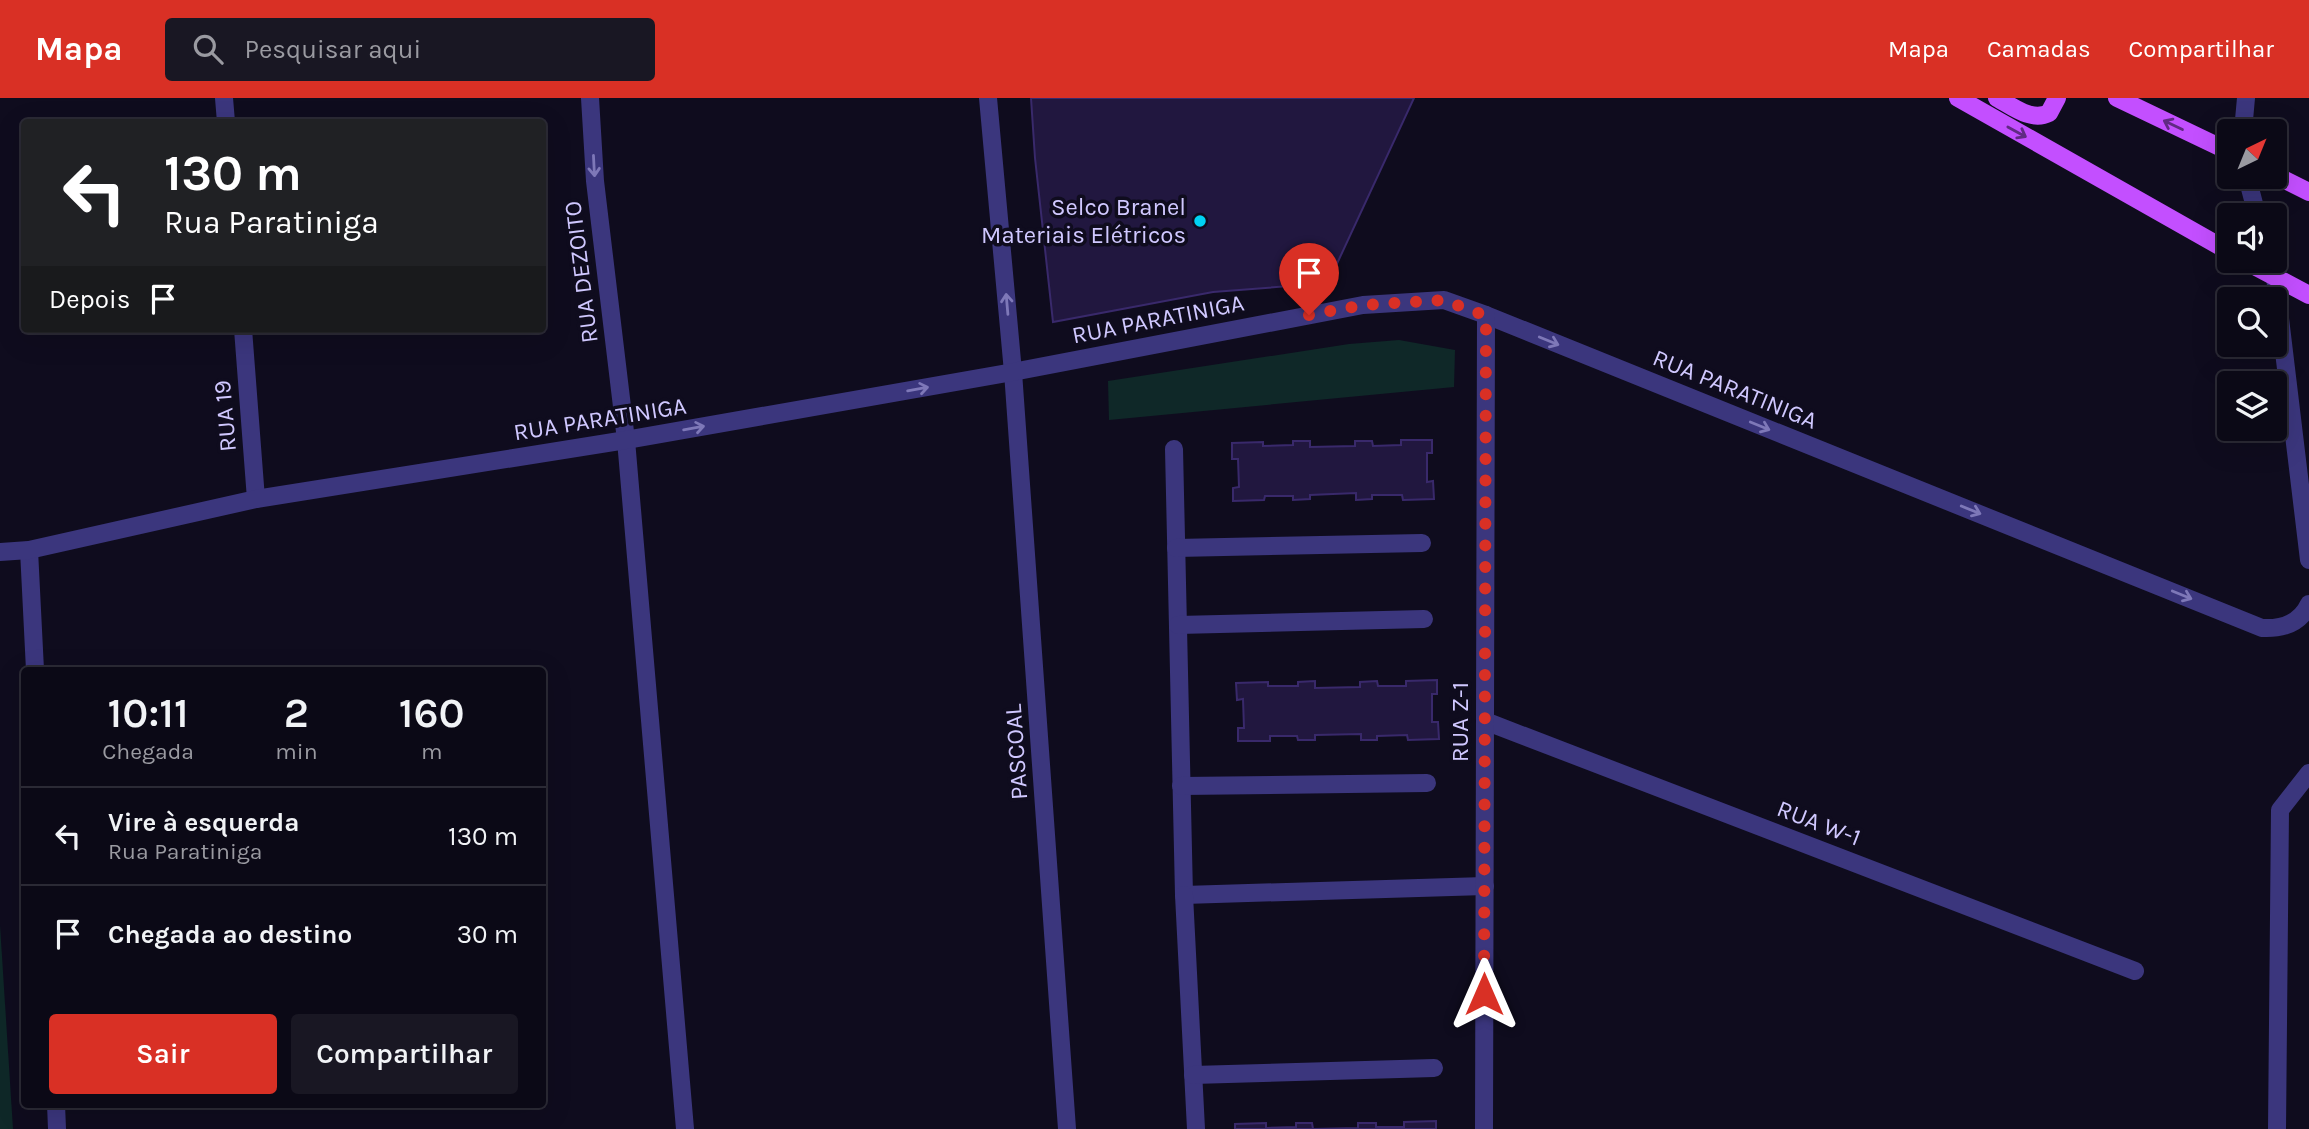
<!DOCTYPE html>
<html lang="pt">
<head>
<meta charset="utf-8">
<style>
	:root { --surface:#0b0916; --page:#191723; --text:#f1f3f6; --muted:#9a9aa1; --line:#2b2a35; --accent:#d93025 }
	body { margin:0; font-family:Karla,sans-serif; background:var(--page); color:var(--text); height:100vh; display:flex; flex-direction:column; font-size:26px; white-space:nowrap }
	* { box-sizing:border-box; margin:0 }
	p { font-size:23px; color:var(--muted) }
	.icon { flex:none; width:38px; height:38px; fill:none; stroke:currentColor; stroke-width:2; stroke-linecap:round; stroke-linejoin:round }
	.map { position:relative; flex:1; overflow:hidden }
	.drawer { position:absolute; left:21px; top:569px; width:525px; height:441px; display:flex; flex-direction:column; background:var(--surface); border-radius:7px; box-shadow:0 7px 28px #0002,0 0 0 2px var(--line) }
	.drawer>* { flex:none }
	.banner { position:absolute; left:21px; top:21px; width:525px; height:214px; border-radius:7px; box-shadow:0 7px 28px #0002,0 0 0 2px var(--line); background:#202124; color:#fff; overflow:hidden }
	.needle { width:46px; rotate:43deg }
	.tools { position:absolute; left:2217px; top:21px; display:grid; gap:14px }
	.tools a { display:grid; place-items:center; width:70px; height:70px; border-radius:7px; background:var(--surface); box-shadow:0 7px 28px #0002,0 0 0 2px var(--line); font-size:35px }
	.pin { position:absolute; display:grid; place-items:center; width:60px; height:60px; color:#fff; margin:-72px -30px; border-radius:50% 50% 50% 0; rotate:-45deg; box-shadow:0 0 7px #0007 }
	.pin .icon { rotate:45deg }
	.me { position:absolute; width:77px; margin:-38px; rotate:0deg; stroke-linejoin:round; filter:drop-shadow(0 0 5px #0008) }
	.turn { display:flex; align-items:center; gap:24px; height:147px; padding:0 28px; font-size:32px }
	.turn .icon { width:91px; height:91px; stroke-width:2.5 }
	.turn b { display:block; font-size:49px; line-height:60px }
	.then { display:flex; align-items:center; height:66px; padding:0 28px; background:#0003; gap:14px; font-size:26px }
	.eta { display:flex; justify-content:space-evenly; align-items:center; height:119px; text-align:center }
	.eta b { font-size:42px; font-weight:600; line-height:49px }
	.cta { display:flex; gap:14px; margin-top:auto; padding:14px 28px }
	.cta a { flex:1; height:80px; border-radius:7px; background:var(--accent); color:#fff; font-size:28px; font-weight:600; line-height:80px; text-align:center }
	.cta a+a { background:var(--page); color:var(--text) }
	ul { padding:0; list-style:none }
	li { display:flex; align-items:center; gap:21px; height:98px; padding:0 28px; border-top:2px solid var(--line) }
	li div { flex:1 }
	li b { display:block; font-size:26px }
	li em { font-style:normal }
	header { display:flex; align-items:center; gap:42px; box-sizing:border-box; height:98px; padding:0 35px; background:var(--accent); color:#fff }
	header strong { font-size:33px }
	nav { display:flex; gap:38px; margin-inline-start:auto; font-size:24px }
	.search { width:490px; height:63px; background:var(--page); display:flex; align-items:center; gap:18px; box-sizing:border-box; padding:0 24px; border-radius:7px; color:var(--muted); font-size:26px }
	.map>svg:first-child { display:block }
	.green { fill:#0f2828 }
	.building { fill:#21173f; stroke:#39296b; stroke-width:2 }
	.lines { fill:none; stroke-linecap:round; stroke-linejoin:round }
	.minor { stroke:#3b367d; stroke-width:18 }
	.major { stroke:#c34fff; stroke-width:18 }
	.oneway { stroke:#602a83 }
	.oneway2 { stroke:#7e78b8 }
	.route { stroke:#d93025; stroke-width:12; stroke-dasharray:0 21.6 }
	.poi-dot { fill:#00d2f3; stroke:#0f0c1e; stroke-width:2.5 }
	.labels { text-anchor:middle; stroke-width:7; stroke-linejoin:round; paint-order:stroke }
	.poi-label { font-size:24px; fill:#d0c8ff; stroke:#0f0c1e; text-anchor:end }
	.street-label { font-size:24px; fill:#d0c8ff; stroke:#0f0c1e }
</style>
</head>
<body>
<header>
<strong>Mapa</strong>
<div class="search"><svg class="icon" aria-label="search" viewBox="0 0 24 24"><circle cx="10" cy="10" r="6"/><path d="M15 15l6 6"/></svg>Pesquisar aqui</div>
<nav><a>Mapa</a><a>Camadas</a><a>Compartilhar</a></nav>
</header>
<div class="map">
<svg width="2309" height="1031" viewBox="0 0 2309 1031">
	<rect width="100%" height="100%" fill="#0f0c1e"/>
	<g class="green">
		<polygon points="1399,242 1455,252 1454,289 1109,322 1108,283 1349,246"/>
		<polygon points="0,827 13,1031 0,1031"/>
	</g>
	<g class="building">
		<polygon points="1031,0 1414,0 1328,185 1213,194 1053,224 1035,60"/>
		<polygon points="1401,342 1432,342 1432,355 1427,355 1427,384 1433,383 1434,401 1403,402 1402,397 1372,397 1372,401 1356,402 1356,395 1310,397 1310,401 1293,402 1293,398 1265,398 1264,402 1233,403 1233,390 1239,389 1238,361 1232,361 1232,345 1263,344 1263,348 1293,347 1293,343 1310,343 1310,349 1355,348 1355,343 1372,343 1373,348 1401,347"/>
		<polygon points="1437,582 1437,596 1432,596 1432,624 1438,624 1439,641 1408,642 1407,637 1377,638 1377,642 1361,642 1361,636 1315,637 1315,642 1298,642 1297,638 1270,638 1270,643 1238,643 1238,630 1244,630 1243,601 1237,602 1236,585 1268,584 1268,588 1298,588 1298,584 1315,583 1315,590 1360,589 1360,584 1377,583 1378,588 1406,588 1406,583"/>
		<polygon points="1436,1023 1436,1031 1235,1031 1235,1026 1266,1025 1266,1030 1296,1029 1296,1025 1312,1025 1313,1031 1358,1030 1358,1025 1376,1025 1376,1029 1404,1029 1404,1024"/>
	</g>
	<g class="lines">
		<g class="minor">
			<polyline points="224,0 226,24"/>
			<polyline points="590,0 595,83 626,342 685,1031"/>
			<polyline points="988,0 1013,274 1067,1031"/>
			<polyline points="2243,33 2246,0"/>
			<polyline points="2247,79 2257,117"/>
			<polyline points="2270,163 2275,179 2309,462"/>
			<polyline points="243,231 256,401"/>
			<polyline points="1174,351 1184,797 1485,788"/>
			<polyline points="1176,450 1422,445"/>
			<polyline points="29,452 35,572"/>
			<path d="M 0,454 L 29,452 L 256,401 L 626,342 L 1013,274 L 1363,207 L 1444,202 L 1486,217 L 2262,530 C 2282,531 2300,526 2309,506"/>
			<polyline points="1178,527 1424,521"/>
			<polyline points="1485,623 2135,873"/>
			<polyline points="1181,688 1427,685"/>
			<polyline points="1184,797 1196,1031"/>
			<polyline points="1193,977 1434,970"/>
			<polyline points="56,1006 57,1031"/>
			<polyline points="1484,1031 1486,217"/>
			<polyline points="2277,1031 2280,712 2309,675"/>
		</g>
		<g class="major">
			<polyline points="1958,0 2230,154"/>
			<path d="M 1997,0 C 2012,8 2031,24 2049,15 L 2057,0"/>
			<polyline points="2117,0 2230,54"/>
			<polyline points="2275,77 2309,94"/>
			<polyline points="2245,163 2309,197"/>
		</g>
	</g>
	<defs><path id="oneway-shaft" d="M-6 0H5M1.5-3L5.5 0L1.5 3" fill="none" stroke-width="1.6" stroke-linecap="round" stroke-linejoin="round" transform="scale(1.75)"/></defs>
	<g class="oneway">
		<use href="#oneway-shaft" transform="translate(2173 27) rotate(-154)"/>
		<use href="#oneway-shaft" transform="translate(2017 34) rotate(29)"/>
	</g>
	<g class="oneway2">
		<use href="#oneway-shaft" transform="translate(594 68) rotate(87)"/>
		<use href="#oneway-shaft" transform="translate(1007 206) rotate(-95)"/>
		<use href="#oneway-shaft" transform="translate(1549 243) rotate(22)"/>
		<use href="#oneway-shaft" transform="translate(918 291) rotate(-10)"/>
		<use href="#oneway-shaft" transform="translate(1760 328) rotate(22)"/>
		<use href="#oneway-shaft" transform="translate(694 330) rotate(-10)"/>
		<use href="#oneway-shaft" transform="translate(1971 412) rotate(22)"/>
		<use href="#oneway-shaft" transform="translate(2182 497) rotate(22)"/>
	</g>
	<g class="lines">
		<polyline class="route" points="1309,217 1363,207 1444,202 1486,218 1484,896"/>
	</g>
	<circle class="poi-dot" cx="1200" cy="123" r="7"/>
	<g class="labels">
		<g class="poi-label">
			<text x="1186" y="117">Selco Branel<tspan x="1186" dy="28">Materiais Elétricos</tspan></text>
		</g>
		<g class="street-label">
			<text transform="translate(581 174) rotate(-97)" y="8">RUA DEZOITO</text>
			<text transform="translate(1158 221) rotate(-11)" y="8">RUA PARATINIGA</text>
			<text transform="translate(1735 291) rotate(22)" y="8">RUA PARATINIGA</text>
			<text transform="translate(225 318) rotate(-95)" y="8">RUA 19</text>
			<text transform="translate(600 321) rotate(-9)" y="8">RUA PARATINIGA</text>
			<text transform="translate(1460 624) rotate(-90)" y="8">RUA Z-1</text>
			<text transform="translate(1016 654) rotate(-94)" y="8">PASCOAL</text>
			<text transform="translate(1819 725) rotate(21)" y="8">RUA W-1</text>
		</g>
	</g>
</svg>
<div class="tools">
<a><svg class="needle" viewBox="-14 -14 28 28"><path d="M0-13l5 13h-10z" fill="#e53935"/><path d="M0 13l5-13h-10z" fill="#9a9aa1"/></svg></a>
<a><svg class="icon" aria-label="sound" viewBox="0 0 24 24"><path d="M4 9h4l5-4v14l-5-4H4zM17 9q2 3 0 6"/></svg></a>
<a><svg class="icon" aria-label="search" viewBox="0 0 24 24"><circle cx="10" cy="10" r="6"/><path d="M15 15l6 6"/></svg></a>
<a><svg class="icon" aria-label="layers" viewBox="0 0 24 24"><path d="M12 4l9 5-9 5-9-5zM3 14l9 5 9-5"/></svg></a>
</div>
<div class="pin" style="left:1309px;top:217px;background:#d93025"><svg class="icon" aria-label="arrive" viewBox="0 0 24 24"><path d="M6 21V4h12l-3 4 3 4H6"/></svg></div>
<svg class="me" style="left:1484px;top:896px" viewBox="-20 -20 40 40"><path d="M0-17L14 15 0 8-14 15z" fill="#d93025" stroke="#fff" stroke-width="4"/></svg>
<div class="banner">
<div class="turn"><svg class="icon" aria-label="left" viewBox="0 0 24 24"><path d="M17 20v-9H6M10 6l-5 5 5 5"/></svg><div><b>130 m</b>Rua Paratiniga</div></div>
<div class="then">Depois<svg class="icon" aria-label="arrive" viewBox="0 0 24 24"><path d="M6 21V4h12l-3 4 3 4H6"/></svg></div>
</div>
<section class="drawer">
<div class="eta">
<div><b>10:11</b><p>Chegada</p></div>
<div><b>2</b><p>min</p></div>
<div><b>160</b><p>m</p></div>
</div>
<ul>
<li><svg class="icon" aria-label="left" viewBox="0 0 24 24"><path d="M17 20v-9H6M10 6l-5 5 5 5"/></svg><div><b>Vire à esquerda</b><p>Rua Paratiniga</p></div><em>130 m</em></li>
<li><svg class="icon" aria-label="arrive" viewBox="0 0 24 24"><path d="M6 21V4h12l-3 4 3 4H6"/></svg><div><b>Chegada ao destino</b></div><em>30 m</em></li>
</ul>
<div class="cta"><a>Sair</a><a>Compartilhar</a></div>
</section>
</div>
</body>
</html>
